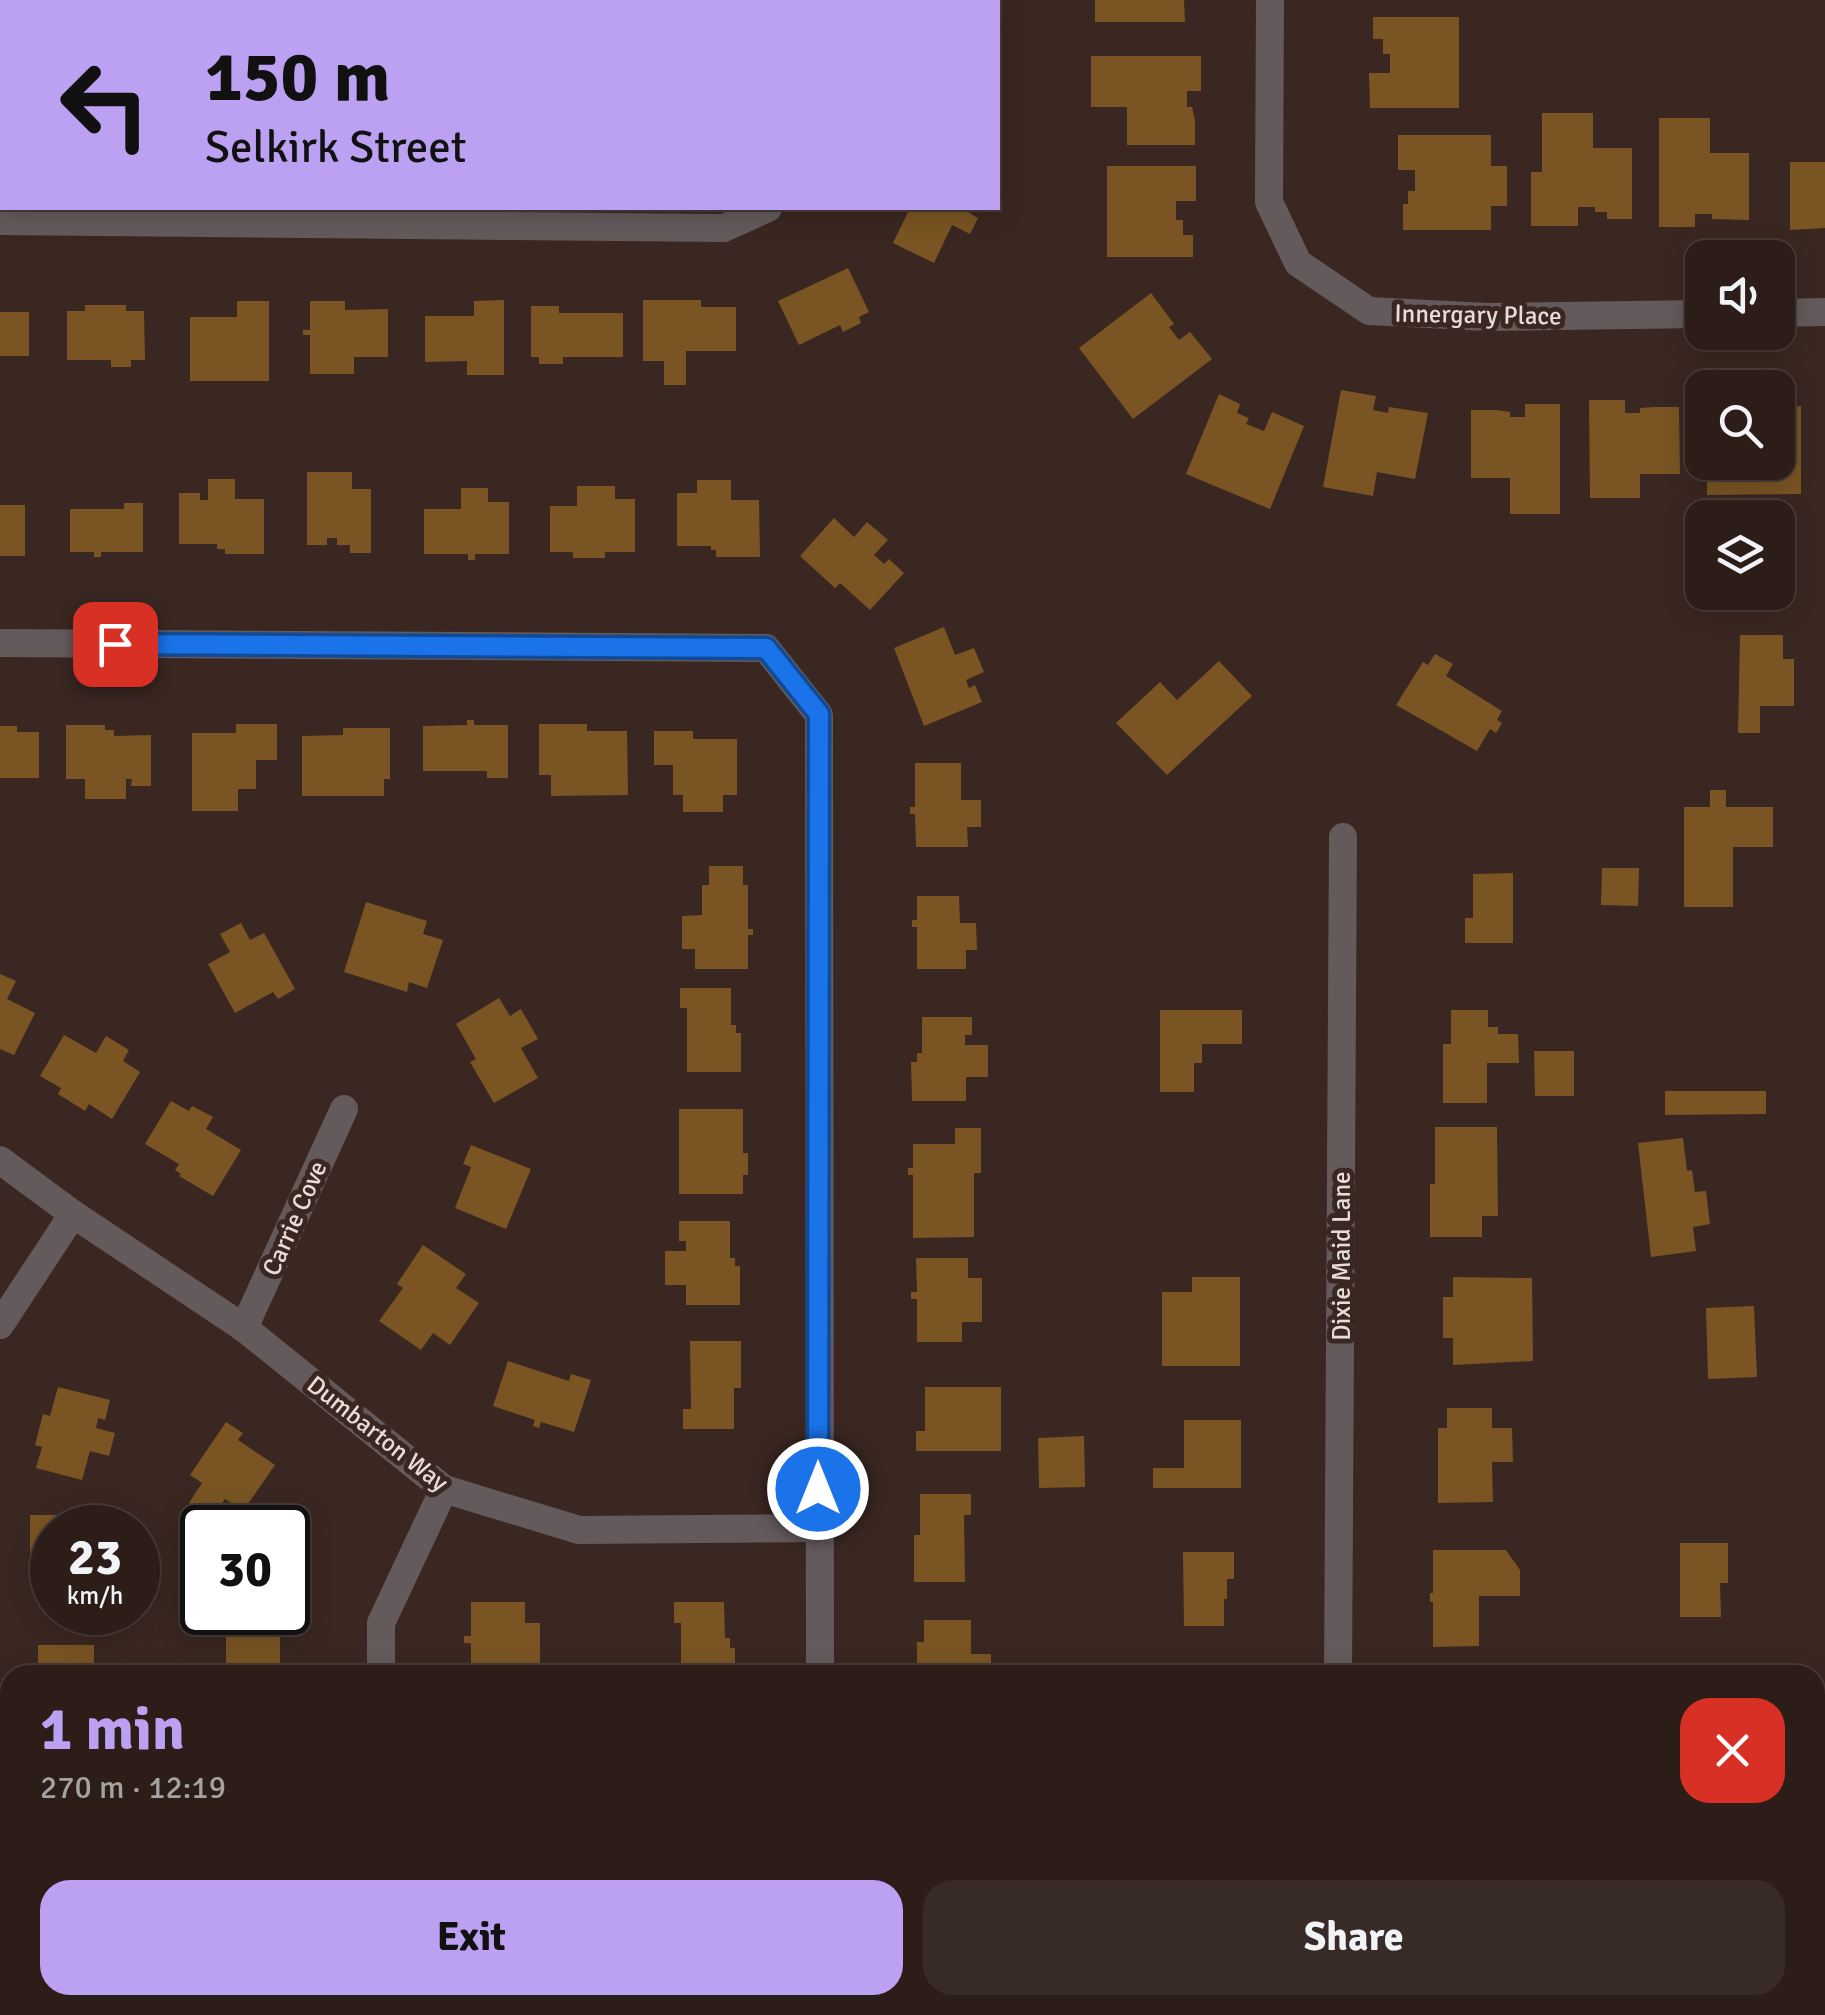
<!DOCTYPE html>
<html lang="en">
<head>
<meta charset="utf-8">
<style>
	:root { --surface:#2c1d19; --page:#382a26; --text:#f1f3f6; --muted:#a6a2a2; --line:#483b38; --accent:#bca0f2 }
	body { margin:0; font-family:Signika,sans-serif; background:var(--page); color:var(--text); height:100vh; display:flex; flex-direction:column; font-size:38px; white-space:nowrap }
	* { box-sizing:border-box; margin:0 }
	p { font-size:32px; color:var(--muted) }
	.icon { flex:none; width:55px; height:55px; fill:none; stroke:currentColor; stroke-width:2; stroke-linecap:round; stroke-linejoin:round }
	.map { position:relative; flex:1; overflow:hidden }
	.details { position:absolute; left:0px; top:1665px; width:1825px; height:350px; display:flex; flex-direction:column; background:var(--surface); border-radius:30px 30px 0 0; box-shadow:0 5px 25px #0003,0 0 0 2px var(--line) }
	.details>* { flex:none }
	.hud { position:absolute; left:0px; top:0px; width:1000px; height:210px; box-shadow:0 5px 25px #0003,0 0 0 2px var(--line); background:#bca0f2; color:#111; overflow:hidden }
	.tools { position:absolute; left:1685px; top:240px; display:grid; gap:20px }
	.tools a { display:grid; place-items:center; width:110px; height:110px; border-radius:20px; background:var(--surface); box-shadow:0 5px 25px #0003,0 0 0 2px var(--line); font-size:50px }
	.speed { position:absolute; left:30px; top:1505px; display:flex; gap:20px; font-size:50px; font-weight:700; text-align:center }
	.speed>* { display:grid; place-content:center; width:130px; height:130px; border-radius:50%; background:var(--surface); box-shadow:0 5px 25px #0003,0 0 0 2px var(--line); line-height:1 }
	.speed small { font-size:25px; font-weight:400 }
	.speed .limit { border:5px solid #111; border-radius:15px; background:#fff; color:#111 }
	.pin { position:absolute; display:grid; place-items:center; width:85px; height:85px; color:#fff; margin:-42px; border-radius:20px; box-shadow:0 5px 15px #0006 }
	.me { position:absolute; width:110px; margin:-55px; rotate:0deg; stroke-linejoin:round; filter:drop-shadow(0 0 8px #0008) }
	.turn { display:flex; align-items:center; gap:35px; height:210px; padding:0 40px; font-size:45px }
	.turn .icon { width:130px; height:130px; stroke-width:2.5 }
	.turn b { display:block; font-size:70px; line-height:85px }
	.round { display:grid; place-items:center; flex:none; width:105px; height:105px; border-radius:30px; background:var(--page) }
	.overview { display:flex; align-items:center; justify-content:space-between; height:170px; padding:0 40px }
	h1 { font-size:60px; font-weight:800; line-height:75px; color:var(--accent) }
	.button { display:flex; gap:20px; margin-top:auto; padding:20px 40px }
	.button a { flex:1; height:115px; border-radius:30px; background:var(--accent); color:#111; font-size:40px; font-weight:800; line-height:115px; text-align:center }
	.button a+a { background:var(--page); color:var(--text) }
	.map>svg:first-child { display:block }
	.building { fill:#7a5523 }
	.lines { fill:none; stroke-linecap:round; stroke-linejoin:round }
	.minor { stroke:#645a5b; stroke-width:28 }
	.route-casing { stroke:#114b97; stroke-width:25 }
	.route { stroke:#1a73e8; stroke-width:18 }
	.labels { text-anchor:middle; stroke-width:10; stroke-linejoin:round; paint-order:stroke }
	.street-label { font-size:25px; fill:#e8dcd8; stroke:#3a2721 }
</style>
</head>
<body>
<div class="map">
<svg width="1825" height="2015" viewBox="0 0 1825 2015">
	<rect width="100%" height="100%" fill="#3a2721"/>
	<g class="building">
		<polygon points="1095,0 1184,0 1185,22 1095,22"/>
		<polygon points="1373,17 1459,17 1459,108 1370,108 1369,73 1390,73 1390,54 1383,54 1383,39 1373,39"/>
		<polygon points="1091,56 1201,56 1201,91 1187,91 1187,107 1192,107 1195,120 1195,145 1127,145 1127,107 1091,107"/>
		<polygon points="1542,113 1593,113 1593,148 1632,148 1632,219 1607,219 1607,212 1595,212 1595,207 1578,207 1578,226 1531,226 1531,172 1542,172"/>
		<polygon points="1659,118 1710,118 1710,153 1749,153 1749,220 1712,219 1712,214 1695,214 1695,227 1659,227"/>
		<polygon points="1398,135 1491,135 1491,166 1507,166 1507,206 1491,206 1491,230 1403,230 1403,204 1408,204 1408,191 1415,191 1415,170 1398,170"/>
		<polygon points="1790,162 1825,162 1825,228 1790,230"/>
		<polygon points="1107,166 1196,166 1196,201 1176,201 1176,220 1183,220 1183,235 1193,235 1193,257 1107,257"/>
		<polygon points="910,208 961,208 978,218 970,234 952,225 934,263 893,243"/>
		<polygon points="848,268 869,312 859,317 861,323 843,332 840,325 799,345 778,301"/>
		<polygon points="1151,293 1174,324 1169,327 1179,340 1190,332 1212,359 1133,419 1079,348"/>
		<polygon points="504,300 504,375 467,375 467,361 425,362 425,316 474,316 474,301"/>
		<polygon points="643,300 701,300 701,307 736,307 736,351 686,351 686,385 664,385 664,361 643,361"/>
		<polygon points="237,301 269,301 269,381 190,381 190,317 237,317"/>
		<polygon points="310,301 345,301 345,310 388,309 388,357 354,357 354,374 310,374 310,335 303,335 303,330 310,330"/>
		<polygon points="85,305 126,305 126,311 144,311 145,360 131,360 131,367 111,367 111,360 67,360 67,311 85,311"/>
		<polygon points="531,306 559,306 559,313 623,313 623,357 563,357 563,364 539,364 539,357 531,357"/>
		<rect x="0" y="312" width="29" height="44"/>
		<polygon points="1341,390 1376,396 1373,410 1388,413 1389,407 1428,413 1415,479 1377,472 1373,496 1323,487"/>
		<polygon points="1219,394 1240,404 1237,413 1249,418 1246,424 1264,431 1272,412 1304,426 1270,509 1186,474"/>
		<polygon points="1589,400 1625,400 1625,413 1640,413 1640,408 1654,407 1679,407 1680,474 1640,474 1640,498 1590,498"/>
		<polygon points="1525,404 1560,404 1560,514 1510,514 1510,478 1471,478 1471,410 1496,410 1510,412 1510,417 1525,417"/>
		<polygon points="1801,406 1801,494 1707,495 1707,462 1778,462 1778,407"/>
		<polygon points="307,472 352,472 352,489 371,489 371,553 350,553 350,545 337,545 337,538 327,538 327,545 307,545"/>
		<polygon points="208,479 235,479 235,499 264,499 264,554 225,554 225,549 217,549 217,544 179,544 179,493 200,493 200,500 208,500"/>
		<polygon points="697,480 731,480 731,500 759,500 760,557 716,557 716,550 711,550 711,546 677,546 677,493 697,493"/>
		<polygon points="577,486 615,486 615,499 635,499 635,552 605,552 605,558 573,558 573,552 550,552 550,506 577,506"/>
		<polygon points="461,488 488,488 488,502 509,502 509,554 475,554 475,560 468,560 468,554 424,554 424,509 461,509"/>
		<polygon points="124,503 143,503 143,552 101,552 101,557 94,557 94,552 70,552 70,509 124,509"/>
		<rect x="0" y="505" width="25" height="51"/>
		<polygon points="834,518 854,537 867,522 888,540 874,555 884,564 889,559 904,573 870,610 840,583 835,588 800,556"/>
		<polygon points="944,627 955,655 974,648 984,672 966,680 969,688 975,685 982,702 924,726 894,648"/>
		<polygon points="1740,635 1783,635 1783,659 1794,659 1794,706 1760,706 1760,733 1738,733"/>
		<polygon points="1435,654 1453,664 1446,676 1502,711 1497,720 1502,723 1496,733 1490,729 1477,751 1396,705 1423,662 1428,665"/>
		<polygon points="1219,661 1252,696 1167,775 1116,723 1160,682 1177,700"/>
		<polygon points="467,720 474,720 474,725 508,725 508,778 487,778 487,771 423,771 423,726 467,725"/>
		<polygon points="236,724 277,724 277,760 256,760 256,789 238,789 238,811 192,811 192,733 236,733"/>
		<polygon points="539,724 587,724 587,731 627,731 628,795 551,796 551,775 539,775"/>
		<polygon points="66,725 105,725 105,730 114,730 114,736 151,735 151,786 131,786 132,779 126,779 126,799 85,799 85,779 66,779"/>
		<polygon points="0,726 17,726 17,732 39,732 39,778 0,778"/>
		<polygon points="343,728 390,728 390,779 384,779 384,796 302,796 302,736 343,735"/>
		<polygon points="654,731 693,731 693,739 737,739 737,795 723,795 723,812 683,812 683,795 673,795 673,765 654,765"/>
		<polygon points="915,763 961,763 961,800 981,800 981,827 967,827 968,847 916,847 915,814 910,814 910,807 915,807"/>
		<polygon points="1710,790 1726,790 1726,807 1773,807 1773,847 1733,847 1733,907 1684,907 1684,807 1710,807"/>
		<polygon points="709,866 743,866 743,885 748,885 748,929 753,929 753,935 748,935 748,969 695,969 695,949 682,949 682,916 702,915 702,885 709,885"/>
		<polygon points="1602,868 1639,868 1638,906 1601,905"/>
		<polygon points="1513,873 1513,943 1465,943 1465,918 1473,918 1473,874"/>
		<polygon points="917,896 959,896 960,923 976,923 977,950 966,950 966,969 917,969 917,927 912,927 912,920 917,920"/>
		<polygon points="366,902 427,921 423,934 443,940 427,988 409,982 407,992 344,972"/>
		<polygon points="241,923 250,940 264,933 295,989 278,999 273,992 235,1013 208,964 230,952 220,934"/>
		<polygon points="0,974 16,981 7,999 35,1013 14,1055 0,1049"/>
		<polygon points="680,988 731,988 731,1025 736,1025 736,1033 741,1033 741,1072 687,1072 687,1008 680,1008"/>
		<polygon points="499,998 510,1016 521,1009 538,1039 521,1048 538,1078 494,1103 470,1062 476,1059 456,1024"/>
		<polygon points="1160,1010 1242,1010 1242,1044 1202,1044 1202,1063 1194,1063 1194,1092 1160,1092"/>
		<polygon points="1451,1010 1488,1010 1488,1027 1498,1027 1498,1034 1518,1034 1519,1063 1487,1063 1487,1103 1443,1103 1443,1044 1451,1044"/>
		<polygon points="922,1017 972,1017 972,1035 965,1035 965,1045 988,1045 988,1077 966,1077 966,1101 912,1101 911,1062 917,1062 917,1053 922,1053"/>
		<polygon points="64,1035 96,1053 106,1036 129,1050 123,1061 140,1072 112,1119 89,1104 85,1111 58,1094 61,1088 40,1076"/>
		<polygon points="1534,1051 1574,1051 1574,1096 1535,1096"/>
		<polygon points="1665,1091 1766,1091 1766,1114 1665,1115"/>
		<polygon points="171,1101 189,1111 192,1106 213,1117 206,1129 241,1150 213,1196 179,1176 181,1174 175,1170 179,1164 145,1144"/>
		<polygon points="679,1109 743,1109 743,1153 748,1153 748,1175 743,1175 743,1194 679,1194"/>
		<polygon points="1435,1127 1497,1127 1498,1216 1482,1216 1482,1237 1430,1237 1430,1184 1435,1184"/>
		<polygon points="955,1128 981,1128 981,1173 974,1173 974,1237 913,1238 913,1175 908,1175 908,1168 913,1168 913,1144 955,1144"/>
		<polygon points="1683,1138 1687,1171 1692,1170 1695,1192 1706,1191 1710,1224 1693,1227 1696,1251 1651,1257 1638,1143"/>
		<polygon points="471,1145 531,1169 506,1229 455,1208 471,1167 463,1164"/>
		<polygon points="679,1221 730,1221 730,1258 735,1258 735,1266 740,1266 740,1305 686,1305 686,1285 665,1285 665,1251 686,1251 686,1241 679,1241"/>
		<polygon points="423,1245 466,1274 456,1288 479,1303 450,1345 433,1333 421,1350 379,1321 403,1288 397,1284"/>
		<polygon points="916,1258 968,1258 968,1278 982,1278 982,1322 962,1322 962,1342 917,1342 917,1299 911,1299 911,1292 917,1292"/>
		<polygon points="1192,1277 1240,1277 1240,1366 1162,1366 1162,1292 1192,1292"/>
		<polygon points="1453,1277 1532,1278 1533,1361 1453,1365 1453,1338 1443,1338 1443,1297 1453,1297"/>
		<polygon points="1754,1306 1757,1377 1708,1379 1706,1308"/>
		<polygon points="690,1341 741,1341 741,1388 734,1388 734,1429 683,1429 683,1409 691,1409"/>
		<polygon points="508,1361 569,1381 571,1374 591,1380 574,1432 541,1422 539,1428 533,1426 535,1420 493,1406"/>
		<polygon points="58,1387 110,1400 105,1420 98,1418 96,1428 115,1433 109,1456 90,1451 82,1480 36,1468 42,1447 35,1445 43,1414 50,1416"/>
		<polygon points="925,1387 1001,1387 1001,1451 916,1451 916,1431 925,1431"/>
		<polygon points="1447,1408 1492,1408 1492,1428 1512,1428 1513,1462 1492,1462 1493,1502 1438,1503 1438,1428 1447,1428"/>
		<polygon points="1184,1420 1241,1420 1241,1488 1153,1488 1153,1468 1184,1468"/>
		<polygon points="226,1422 243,1433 238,1440 275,1465 243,1511 225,1499 212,1518 189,1503 202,1483 190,1475"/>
		<polygon points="1084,1436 1085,1487 1039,1488 1038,1438"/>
		<polygon points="920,1494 971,1494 971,1515 964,1515 965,1582 914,1582 914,1535 920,1535"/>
		<polygon points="30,1515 84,1515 84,1528 52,1528 52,1599 41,1599 40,1561 34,1561 34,1554 30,1554"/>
		<polygon points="1680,1543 1728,1543 1728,1583 1720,1583 1721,1617 1680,1617"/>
		<polygon points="1433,1550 1506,1550 1520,1570 1520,1596 1479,1596 1479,1646 1433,1647 1433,1602 1430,1602 1430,1593 1433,1593"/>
		<polygon points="1183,1552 1234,1552 1234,1579 1227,1579 1227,1599 1224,1599 1224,1626 1184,1626"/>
		<polygon points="471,1602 525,1602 525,1623 540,1623 540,1672 471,1675 471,1643 464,1643 464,1636 471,1636"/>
		<polygon points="674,1602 724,1602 725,1638 730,1638 730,1648 735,1648 735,1675 681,1675 681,1623 674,1623"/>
		<polygon points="206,1612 270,1612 270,1622 277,1622 277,1628 280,1628 280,1668 226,1668 226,1630 206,1630"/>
		<polygon points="924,1620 971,1620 971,1654 991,1654 991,1675 917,1674 917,1642 924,1642"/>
		<polygon points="38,1645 94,1645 94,1666 114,1666 114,1675 38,1675"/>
		<rect x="1149" y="1669" width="95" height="6"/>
		<polygon points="41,2005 72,2005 92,2009 91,2015 39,2015"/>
		<rect x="214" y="2005" width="76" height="10"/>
		<rect x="478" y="2005" width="44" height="10"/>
		<polygon points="680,2005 751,2005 751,2013 680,2015"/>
		<rect x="918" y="2005" width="71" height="10"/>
		<rect x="1086" y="2005" width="39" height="10"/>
		<polygon points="1183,2005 1266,2005 1266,2009 1257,2009 1257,2015 1183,2015"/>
		<rect x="1431" y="2005" width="66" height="10"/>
		<rect x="1691" y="2005" width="84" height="10"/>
	</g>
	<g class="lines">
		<g class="minor">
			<polyline points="824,0 824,2"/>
			<polyline points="1270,0 1269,202 1298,263 1369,311 1487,317 1702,314"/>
			<polyline points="0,221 724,228 768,208"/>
			<polyline points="1778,313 1825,312"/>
			<polyline points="0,643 766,648 819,715 820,1675"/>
			<polyline points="0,1160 73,1214 244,1328 444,1489 579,1530 818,1528"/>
			<polyline points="0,1325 73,1214"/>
			<polyline points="244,1328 344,1109"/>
			<polyline points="381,1675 381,1623 444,1489"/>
			<polyline points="1338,1675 1343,837"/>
			<polyline points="826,2005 826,2015"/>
			<polyline points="380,2015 380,2005"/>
			<polyline points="1337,2015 1337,2005"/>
		</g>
	</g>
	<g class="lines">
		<g class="route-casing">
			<polyline id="route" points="115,644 766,648 819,714 818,1489"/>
		</g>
		<use href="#route" class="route"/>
	</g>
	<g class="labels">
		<g class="street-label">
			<text transform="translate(1478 314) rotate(1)" y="9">Innergary Place</text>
			<text transform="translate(294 1218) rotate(-66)" y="9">Carrie Cove</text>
			<text transform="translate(1341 1256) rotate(-90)" y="9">Dixie Maid Lane</text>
			<text transform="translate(378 1433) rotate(38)" y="9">Dumbarton Way</text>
		</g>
	</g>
</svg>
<div class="tools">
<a><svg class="icon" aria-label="sound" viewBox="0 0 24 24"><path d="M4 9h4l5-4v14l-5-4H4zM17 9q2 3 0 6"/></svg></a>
<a><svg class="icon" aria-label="search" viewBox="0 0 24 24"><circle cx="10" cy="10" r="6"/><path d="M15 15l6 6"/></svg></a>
<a><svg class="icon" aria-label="layers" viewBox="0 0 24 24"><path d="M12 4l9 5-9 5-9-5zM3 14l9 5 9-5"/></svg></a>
</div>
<div class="speed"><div>23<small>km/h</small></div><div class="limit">30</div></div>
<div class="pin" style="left:115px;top:644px;background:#d93025"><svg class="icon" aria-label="arrive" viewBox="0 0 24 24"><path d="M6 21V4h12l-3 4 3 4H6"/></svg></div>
<svg class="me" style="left:818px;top:1489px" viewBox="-20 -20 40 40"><circle r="17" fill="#1a73e8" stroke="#fff" stroke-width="3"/><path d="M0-11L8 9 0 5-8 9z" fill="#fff"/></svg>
<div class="hud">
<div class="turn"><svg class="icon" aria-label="left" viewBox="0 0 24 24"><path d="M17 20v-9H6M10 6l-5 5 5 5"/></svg><div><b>150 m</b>Selkirk Street</div></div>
</div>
<section class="details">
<div class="overview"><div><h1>1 min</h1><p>270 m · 12:19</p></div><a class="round" style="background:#d93025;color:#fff"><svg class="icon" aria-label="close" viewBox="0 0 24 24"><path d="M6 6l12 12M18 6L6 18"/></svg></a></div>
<div class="button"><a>Exit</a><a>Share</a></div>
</section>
</div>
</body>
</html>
